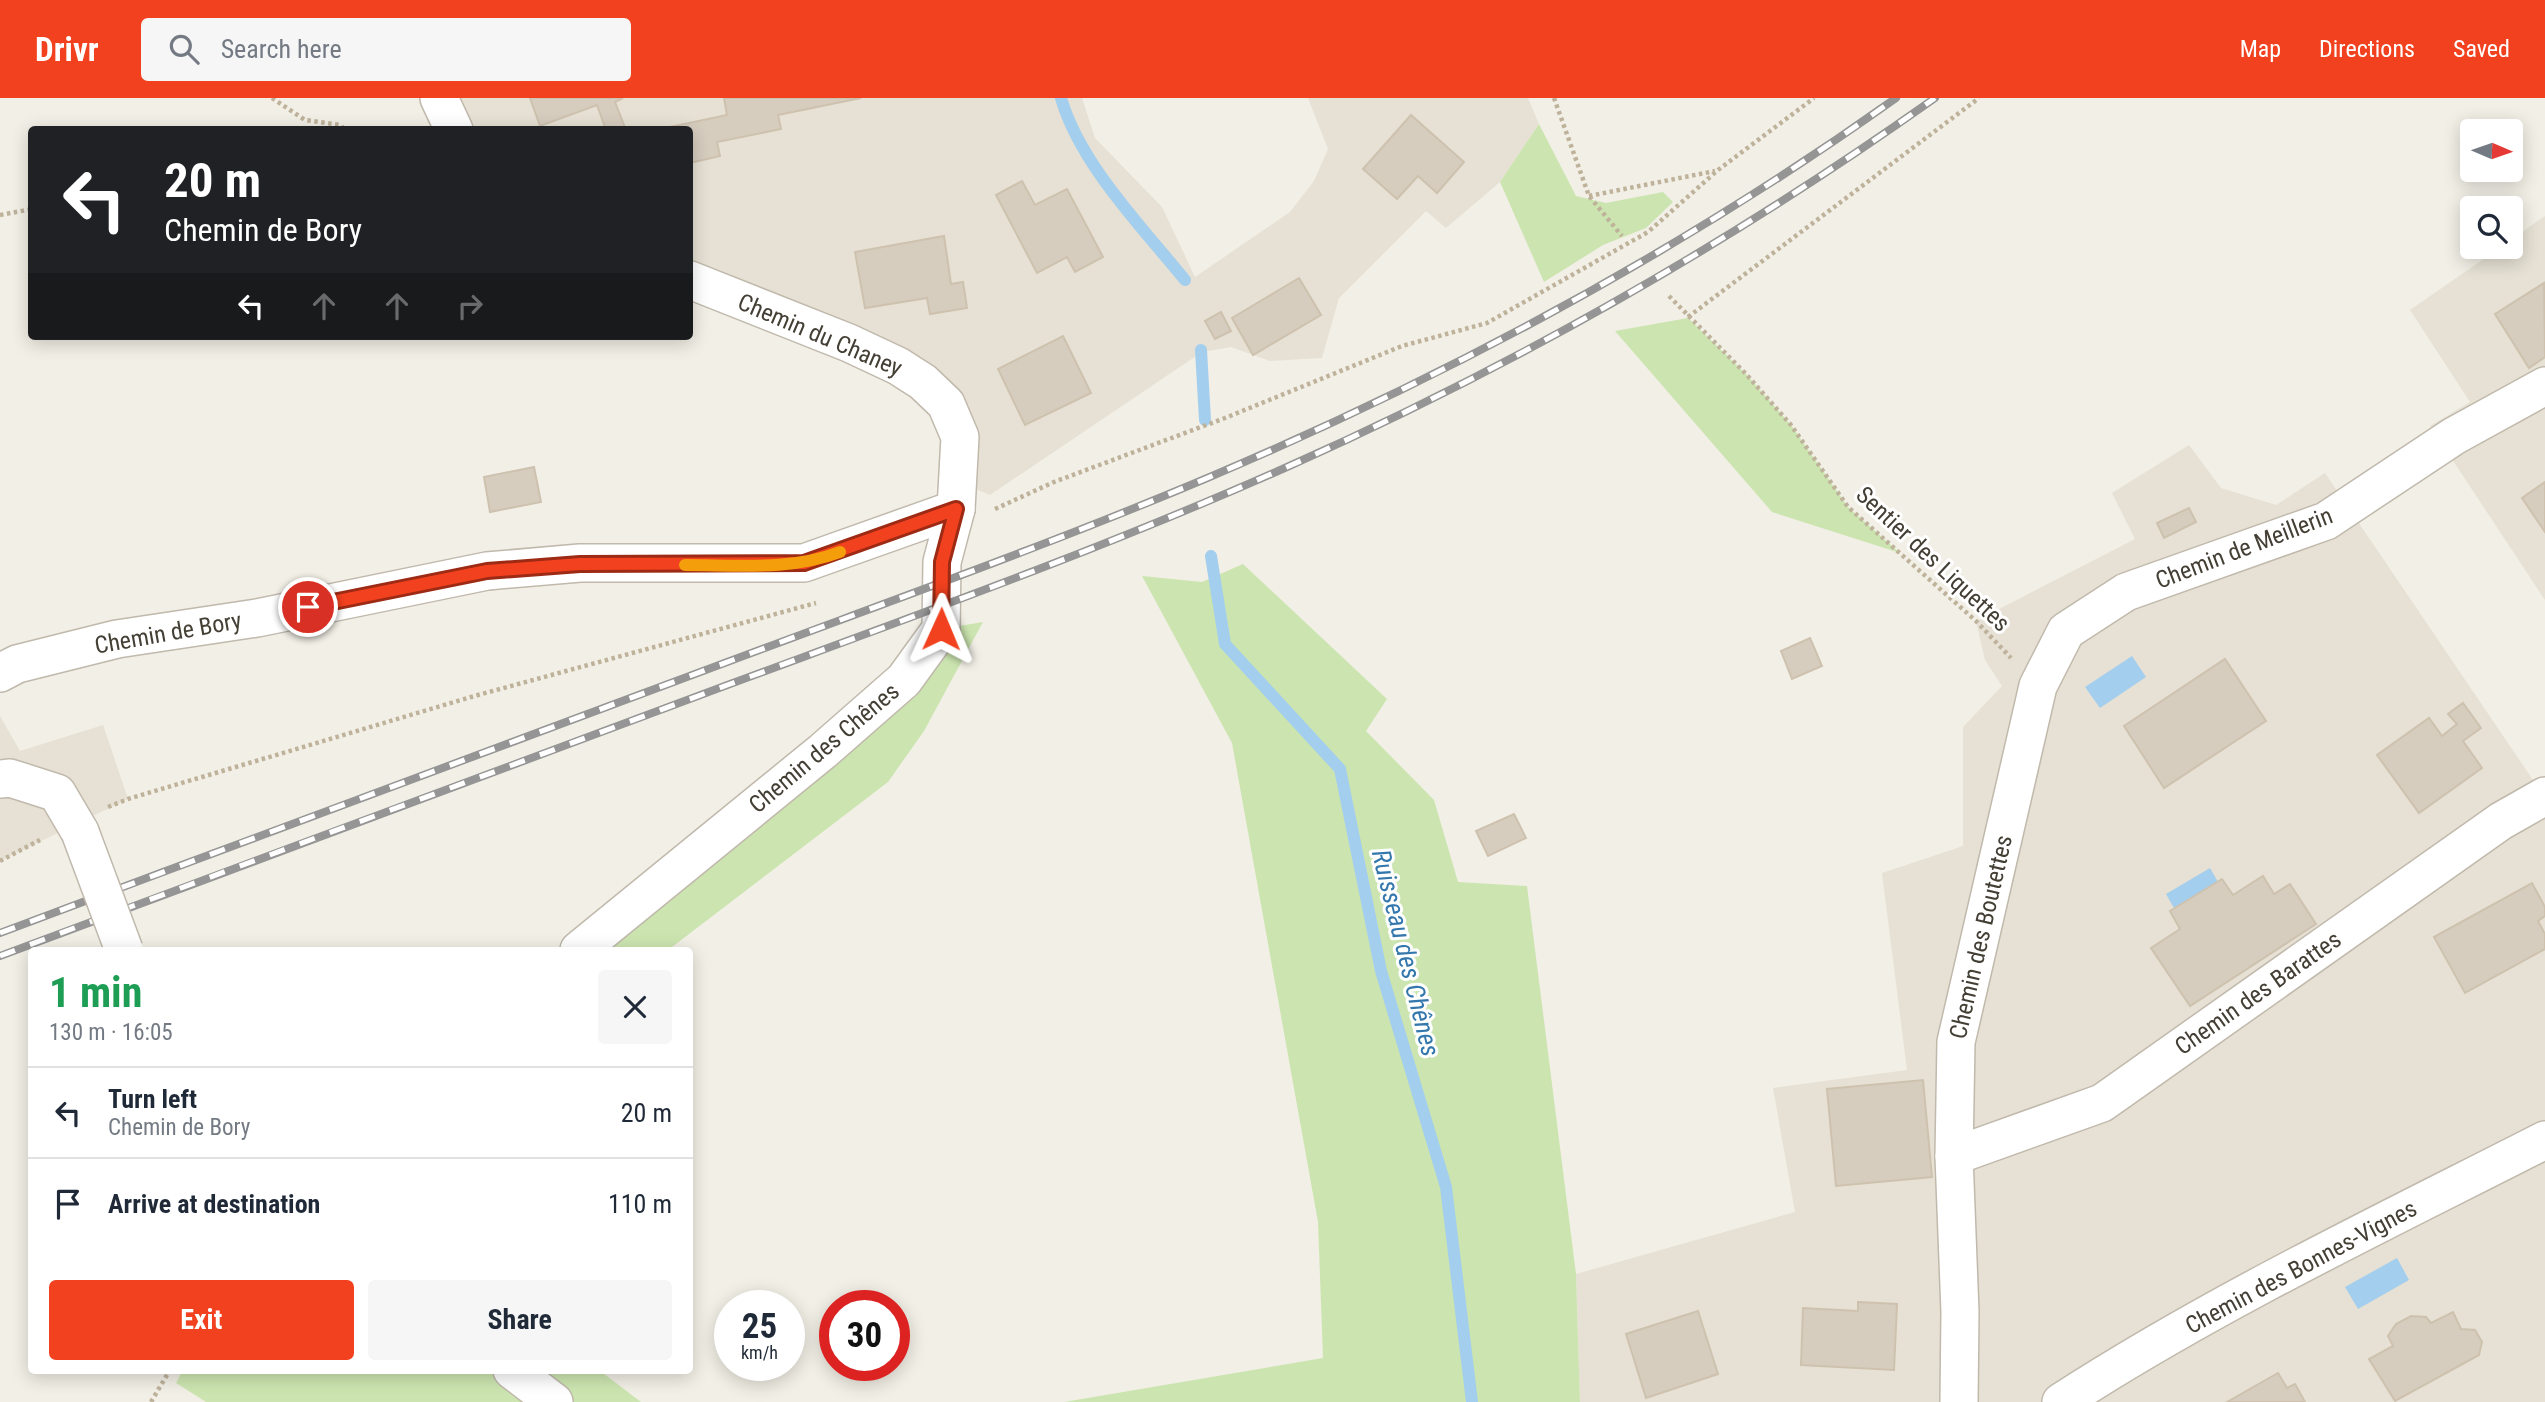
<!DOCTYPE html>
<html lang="en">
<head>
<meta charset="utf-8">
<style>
	:root { --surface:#fff; --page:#f6f6f7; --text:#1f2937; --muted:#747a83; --line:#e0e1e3; --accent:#f1411e }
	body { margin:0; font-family:"Roboto Condensed",sans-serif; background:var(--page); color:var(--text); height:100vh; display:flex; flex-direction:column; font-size:26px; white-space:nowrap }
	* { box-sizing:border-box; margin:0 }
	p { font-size:23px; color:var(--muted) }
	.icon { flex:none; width:38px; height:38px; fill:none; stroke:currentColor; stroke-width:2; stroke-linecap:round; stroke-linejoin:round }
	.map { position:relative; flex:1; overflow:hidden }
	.panel { position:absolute; left:28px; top:849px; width:665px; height:427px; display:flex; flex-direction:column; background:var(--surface); border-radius:7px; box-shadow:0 4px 18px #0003 }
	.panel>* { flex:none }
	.hud { position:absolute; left:28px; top:28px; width:665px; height:214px; border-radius:7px; box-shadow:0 4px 18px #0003; background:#202124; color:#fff; overflow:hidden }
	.needle { width:46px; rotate:92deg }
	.controls { position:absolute; left:2460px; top:21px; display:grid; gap:14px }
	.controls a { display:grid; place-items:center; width:63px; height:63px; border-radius:7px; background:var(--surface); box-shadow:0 4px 18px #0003; font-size:35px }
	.speed { position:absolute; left:714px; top:1192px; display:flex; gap:14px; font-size:35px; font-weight:700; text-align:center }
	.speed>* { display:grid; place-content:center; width:91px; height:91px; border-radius:50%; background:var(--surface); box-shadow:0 4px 18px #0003; line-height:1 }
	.speed small { font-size:18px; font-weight:400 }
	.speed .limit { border:10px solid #d22; background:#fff; color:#111 }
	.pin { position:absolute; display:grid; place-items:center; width:60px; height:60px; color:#fff; margin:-30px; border:4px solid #fff; border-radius:50%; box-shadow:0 2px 7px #0007 }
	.me { position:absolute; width:77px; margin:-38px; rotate:1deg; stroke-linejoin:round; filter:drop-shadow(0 0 5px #0008) }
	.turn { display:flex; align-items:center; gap:24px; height:147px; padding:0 21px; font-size:32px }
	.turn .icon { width:91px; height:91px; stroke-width:2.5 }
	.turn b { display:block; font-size:49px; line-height:60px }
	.lanes { display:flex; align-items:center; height:66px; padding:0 21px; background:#0003; justify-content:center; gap:35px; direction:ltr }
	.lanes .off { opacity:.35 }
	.round { display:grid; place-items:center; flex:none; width:74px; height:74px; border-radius:7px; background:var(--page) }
	.overview { display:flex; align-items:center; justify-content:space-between; height:119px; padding:0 21px }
	h1 { font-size:42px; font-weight:700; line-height:52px; color:#1e9e55 }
	.primary-button { display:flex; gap:14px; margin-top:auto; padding:14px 21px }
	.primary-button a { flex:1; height:80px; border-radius:7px; background:var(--accent); color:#fff; font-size:28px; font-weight:700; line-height:80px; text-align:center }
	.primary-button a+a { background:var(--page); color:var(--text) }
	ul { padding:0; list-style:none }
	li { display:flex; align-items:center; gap:21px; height:91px; padding:0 21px; border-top:2px solid var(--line) }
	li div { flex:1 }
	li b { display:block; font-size:26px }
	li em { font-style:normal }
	header { display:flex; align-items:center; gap:42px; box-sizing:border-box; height:98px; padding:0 35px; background:var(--accent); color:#fff }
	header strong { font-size:33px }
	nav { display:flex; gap:38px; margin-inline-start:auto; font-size:24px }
	.search { width:490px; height:63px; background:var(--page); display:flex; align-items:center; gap:18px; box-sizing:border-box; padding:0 24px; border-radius:7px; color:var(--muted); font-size:26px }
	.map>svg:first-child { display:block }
	.residential { fill:#e6e1d4 }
	.green { fill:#cce5b0 }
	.water { fill:#a4ceed }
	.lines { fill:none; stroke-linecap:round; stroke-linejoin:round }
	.stream { stroke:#a4ceed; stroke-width:12 }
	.building { fill:#d6cdbf; stroke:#cec2af; stroke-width:2 }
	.minor-casing { stroke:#c0b9ac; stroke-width:40 }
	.path { stroke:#beb29b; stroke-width:4.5; stroke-dasharray:3.5 3.5; stroke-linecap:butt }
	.minor { stroke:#fff; stroke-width:37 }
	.rail-casing { stroke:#959595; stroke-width:8 }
	.rail { stroke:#fff; stroke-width:5; stroke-dasharray:16; stroke-linecap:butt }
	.minor-bridge-casing { stroke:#c0b9ac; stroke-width:40; stroke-linecap:butt }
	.minor-bridge { stroke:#fff; stroke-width:37 }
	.route-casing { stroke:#9d2a14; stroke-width:18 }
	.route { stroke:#f1411e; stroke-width:12 }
	.slow { stroke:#f59e0b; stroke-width:12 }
	.labels { text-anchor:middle; stroke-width:6; stroke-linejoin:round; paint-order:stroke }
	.street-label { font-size:24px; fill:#443f35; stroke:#fff }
	.water-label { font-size:26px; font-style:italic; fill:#3377ac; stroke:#fff }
</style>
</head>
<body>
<header>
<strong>Drivr</strong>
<div class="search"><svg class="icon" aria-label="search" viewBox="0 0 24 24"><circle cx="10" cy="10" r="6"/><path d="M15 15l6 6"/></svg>Search here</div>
<nav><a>Map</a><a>Directions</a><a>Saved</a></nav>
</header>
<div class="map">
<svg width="2545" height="1304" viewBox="0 0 2545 1304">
	<rect width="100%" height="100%" fill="#f2efe6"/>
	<g class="residential">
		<polygon points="439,0 1082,0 1095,40 1162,109 1195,179 1290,114 1314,83 1328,51 1308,0 1528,0 1539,26 1500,84 1446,130 1426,113 1339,200 1322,260 1270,263 1231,249 1202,254 990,397 957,383 946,306 690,182 690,32 454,31"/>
		<polygon points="2545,118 2545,502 2430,328 2470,304 2410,212 2501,149 2511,149 2511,142"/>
		<polygon points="2189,347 2221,390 2276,407 2325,375 2535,685 2545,680 2545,1304 1580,1304 1576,1176 1795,1114 1773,990 1907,972 1882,775 1963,748 1963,629 2002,588 1985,562 1976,523 2135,441 2112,395"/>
		<polygon points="0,618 20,653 103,627 128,701 0,763"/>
	</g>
	<g class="green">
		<polygon points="1539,26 1576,98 1606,105 1663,94 1673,104 1646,130 1603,147 1544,184 1500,84"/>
		<polygon points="1688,220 1746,276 1791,327 1848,409 1900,455 1772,414 1615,233"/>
		<polygon points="1243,466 1387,601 1366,633 1434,702 1458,784 1527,788 1576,1176 1580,1304 1064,1304 1323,1260 1318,1124 1232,645 1142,478 1202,484"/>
		<polygon points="983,524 924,633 888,684 668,852 579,852 941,531"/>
		<polygon points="183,1272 599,1272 641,1304 206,1304 176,1285"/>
	</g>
	<g class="water">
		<polygon points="2132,558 2146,579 2100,610 2085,589"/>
		<polygon points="2210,770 2218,784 2174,810 2166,796"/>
		<polygon points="2397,1160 2409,1182 2358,1211 2345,1189"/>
	</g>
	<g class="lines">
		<g class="stream">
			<path d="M 1061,0 C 1080,66 1142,129 1185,182"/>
			<polyline points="1201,252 1205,322"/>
			<polyline points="1211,458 1225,546 1340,671 1381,873 1446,1089 1472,1304"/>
		</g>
	</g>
	<g class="building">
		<polygon points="530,0 623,0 615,4 626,32 606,32 597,7 540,28"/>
		<polygon points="724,0 861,0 778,17 781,31 717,44 720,58 690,65 690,32 671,32 670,29 727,17"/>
		<polygon points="1411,17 1464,64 1437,95 1418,78 1397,101 1363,71"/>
		<polygon points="1022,83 1035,107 1067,91 1103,159 1075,174 1067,159 1037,175 996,97"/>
		<polygon points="944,138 951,186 963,184 967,210 930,216 927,200 865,210 855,154"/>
		<polygon points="1299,180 1321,217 1253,257 1232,220"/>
		<polygon points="2544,185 2545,259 2529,270 2495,216"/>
		<polygon points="1221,214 1231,233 1215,241 1205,223"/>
		<polygon points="1063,238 1091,295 1025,327 998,271"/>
		<polygon points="534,369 541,404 490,414 484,379"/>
		<polygon points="2545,384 2545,434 2522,400"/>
		<polygon points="2189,410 2196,424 2164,440 2157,425"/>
		<polygon points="1810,540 1822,568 1792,581 1781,553"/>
		<polygon points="2225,561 2266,623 2164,690 2124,628"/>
		<polygon points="2463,605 2481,630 2463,643 2482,670 2419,715 2377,657 2429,620 2442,638 2457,626 2448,616"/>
		<polygon points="1514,716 1526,740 1488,758 1476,733"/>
		<polygon points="2263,778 2274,796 2290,786 2316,826 2190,908 2151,850 2180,831 2170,813 2222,781 2233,797"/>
		<polygon points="2532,785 2545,809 2545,818 2538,823 2545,836 2545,851 2465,895 2434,839"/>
		<polygon points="1923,982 1932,1079 1836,1088 1827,991"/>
		<polygon points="1858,1204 1897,1206 1894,1272 1801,1267 1803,1210 1858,1213"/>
		<polygon points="1698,1213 1718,1276 1646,1300 1626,1236"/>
		<polygon points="2453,1214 2461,1231 2475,1232 2482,1244 2479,1257 2395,1303 2369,1261 2393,1248 2388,1238 2396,1226 2411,1218 2426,1219 2431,1225"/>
		<polygon points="2278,1275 2287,1290 2295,1286 2305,1304 2227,1304"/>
	</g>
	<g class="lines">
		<g class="minor-casing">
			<g id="minor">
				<polyline points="439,0 454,32"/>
				<polyline points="0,575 17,566 117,541 257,520 487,473 580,465 804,465 956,411"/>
				<polyline points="0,681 10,680 57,695 80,734"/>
				<polyline points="579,852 823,653 904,582 941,531 942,464 956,411 960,339 946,306 923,284 898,268 849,245 690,182"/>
				<polyline points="1954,1058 2102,1005 2501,723 2545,698"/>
				<polyline points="512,1272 554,1304"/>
				<polyline points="1959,1304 1960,1214 1954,1058 1956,944 2038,588 2066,533 2126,494 2326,423 2454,338 2545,288"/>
				<path d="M 2061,1304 C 2214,1205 2382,1125 2545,1042"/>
			</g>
		</g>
		<g class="path">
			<polyline points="272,0 305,22 341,27 344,32"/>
			<polyline points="1554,0 1589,98 1622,138"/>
			<polyline points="1589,98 1715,73"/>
			<polyline points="0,117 32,111"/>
			<polyline points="1669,198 1746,276 1791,327 1848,409 1976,523 2011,560"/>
			<polyline points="1688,219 1979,0"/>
			<polyline points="995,411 1054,384 1225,320 1402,248 1487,225 1648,134 1718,72 1814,0"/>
			<polyline points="108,709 128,701 478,597 816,505"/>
			<polyline points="0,763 40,742"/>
			<polyline points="151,1304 170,1272"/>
		</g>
		<use href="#minor" class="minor"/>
		<g class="rail-casing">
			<g id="rail">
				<path d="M 0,835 C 251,741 502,648 754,554 C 907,497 1061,442 1212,378 C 1452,276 1684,151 1896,0"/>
				<path d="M 0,858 C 243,766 487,677 730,586 C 917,517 1105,450 1287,369 C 1514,268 1732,144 1935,0"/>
			</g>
		</g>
		<use href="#rail" class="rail"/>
		<g class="minor-bridge-casing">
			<polyline id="minor-bridge" points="80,734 124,852"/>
		</g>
		<use href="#minor-bridge" class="minor-bridge"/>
	</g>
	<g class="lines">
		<g class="route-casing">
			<polyline id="route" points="308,509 487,473 580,466 804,465 956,411 942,464 941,531"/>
		</g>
		<use href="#route" class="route"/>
		<path class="slow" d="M 685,467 C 738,467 790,473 840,454"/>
	</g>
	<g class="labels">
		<g class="street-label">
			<text transform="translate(820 237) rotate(23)" y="8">Chemin du Chaney</text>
			<text transform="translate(2244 450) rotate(-21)" y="8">Chemin de Meillerin</text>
			<text transform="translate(1933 461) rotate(43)" y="8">Sentier des Liquettes</text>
			<text transform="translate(168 535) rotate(-10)" y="8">Chemin de Bory</text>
			<text transform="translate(824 650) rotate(-40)" y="8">Chemin des Chênes</text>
			<text transform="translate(1981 839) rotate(-77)" y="8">Chemin des Boutettes</text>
			<text transform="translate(2258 895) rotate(-35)" y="8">Chemin des Barattes</text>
			<text transform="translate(2301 1169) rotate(-28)" y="8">Chemin des Bonnes-Vignes</text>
		</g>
		<g class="water-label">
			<text transform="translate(1406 855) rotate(76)" y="9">Ruisseau des Chênes</text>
		</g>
	</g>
</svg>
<div class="controls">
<a><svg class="needle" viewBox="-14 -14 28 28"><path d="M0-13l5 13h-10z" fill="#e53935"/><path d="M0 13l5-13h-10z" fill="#747a83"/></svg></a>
<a><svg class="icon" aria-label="search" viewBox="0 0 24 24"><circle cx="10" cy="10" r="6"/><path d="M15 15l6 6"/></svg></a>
</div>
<div class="speed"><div>25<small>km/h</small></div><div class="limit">30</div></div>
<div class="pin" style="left:308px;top:509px;background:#d93025"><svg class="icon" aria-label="arrive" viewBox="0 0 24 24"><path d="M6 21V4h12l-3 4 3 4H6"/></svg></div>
<svg class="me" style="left:941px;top:531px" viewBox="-20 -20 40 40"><path d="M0-17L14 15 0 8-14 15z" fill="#f1411e" stroke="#fff" stroke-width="4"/></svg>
<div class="hud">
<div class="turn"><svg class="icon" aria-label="left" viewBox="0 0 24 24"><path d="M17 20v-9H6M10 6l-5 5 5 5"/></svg><div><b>20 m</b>Chemin de Bory</div></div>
<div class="lanes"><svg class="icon" aria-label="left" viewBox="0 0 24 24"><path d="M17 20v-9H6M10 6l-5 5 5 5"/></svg><svg class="icon off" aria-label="ahead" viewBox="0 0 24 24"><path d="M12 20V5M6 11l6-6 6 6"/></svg><svg class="icon off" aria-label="ahead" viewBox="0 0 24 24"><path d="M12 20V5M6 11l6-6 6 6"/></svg><svg class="icon off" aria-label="right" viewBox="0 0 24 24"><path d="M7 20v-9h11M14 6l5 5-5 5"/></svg></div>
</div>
<section class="panel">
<div class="overview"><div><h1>1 min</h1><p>130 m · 16:05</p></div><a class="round"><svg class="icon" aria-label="close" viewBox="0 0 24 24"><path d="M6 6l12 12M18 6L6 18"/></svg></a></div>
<ul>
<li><svg class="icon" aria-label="left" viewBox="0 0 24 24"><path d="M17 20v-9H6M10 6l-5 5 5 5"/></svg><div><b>Turn left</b><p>Chemin de Bory</p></div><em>20 m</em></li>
<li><svg class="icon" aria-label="arrive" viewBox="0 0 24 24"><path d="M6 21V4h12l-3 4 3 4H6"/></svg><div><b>Arrive at destination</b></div><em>110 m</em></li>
</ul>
<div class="primary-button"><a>Exit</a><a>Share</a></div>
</section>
</div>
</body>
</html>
